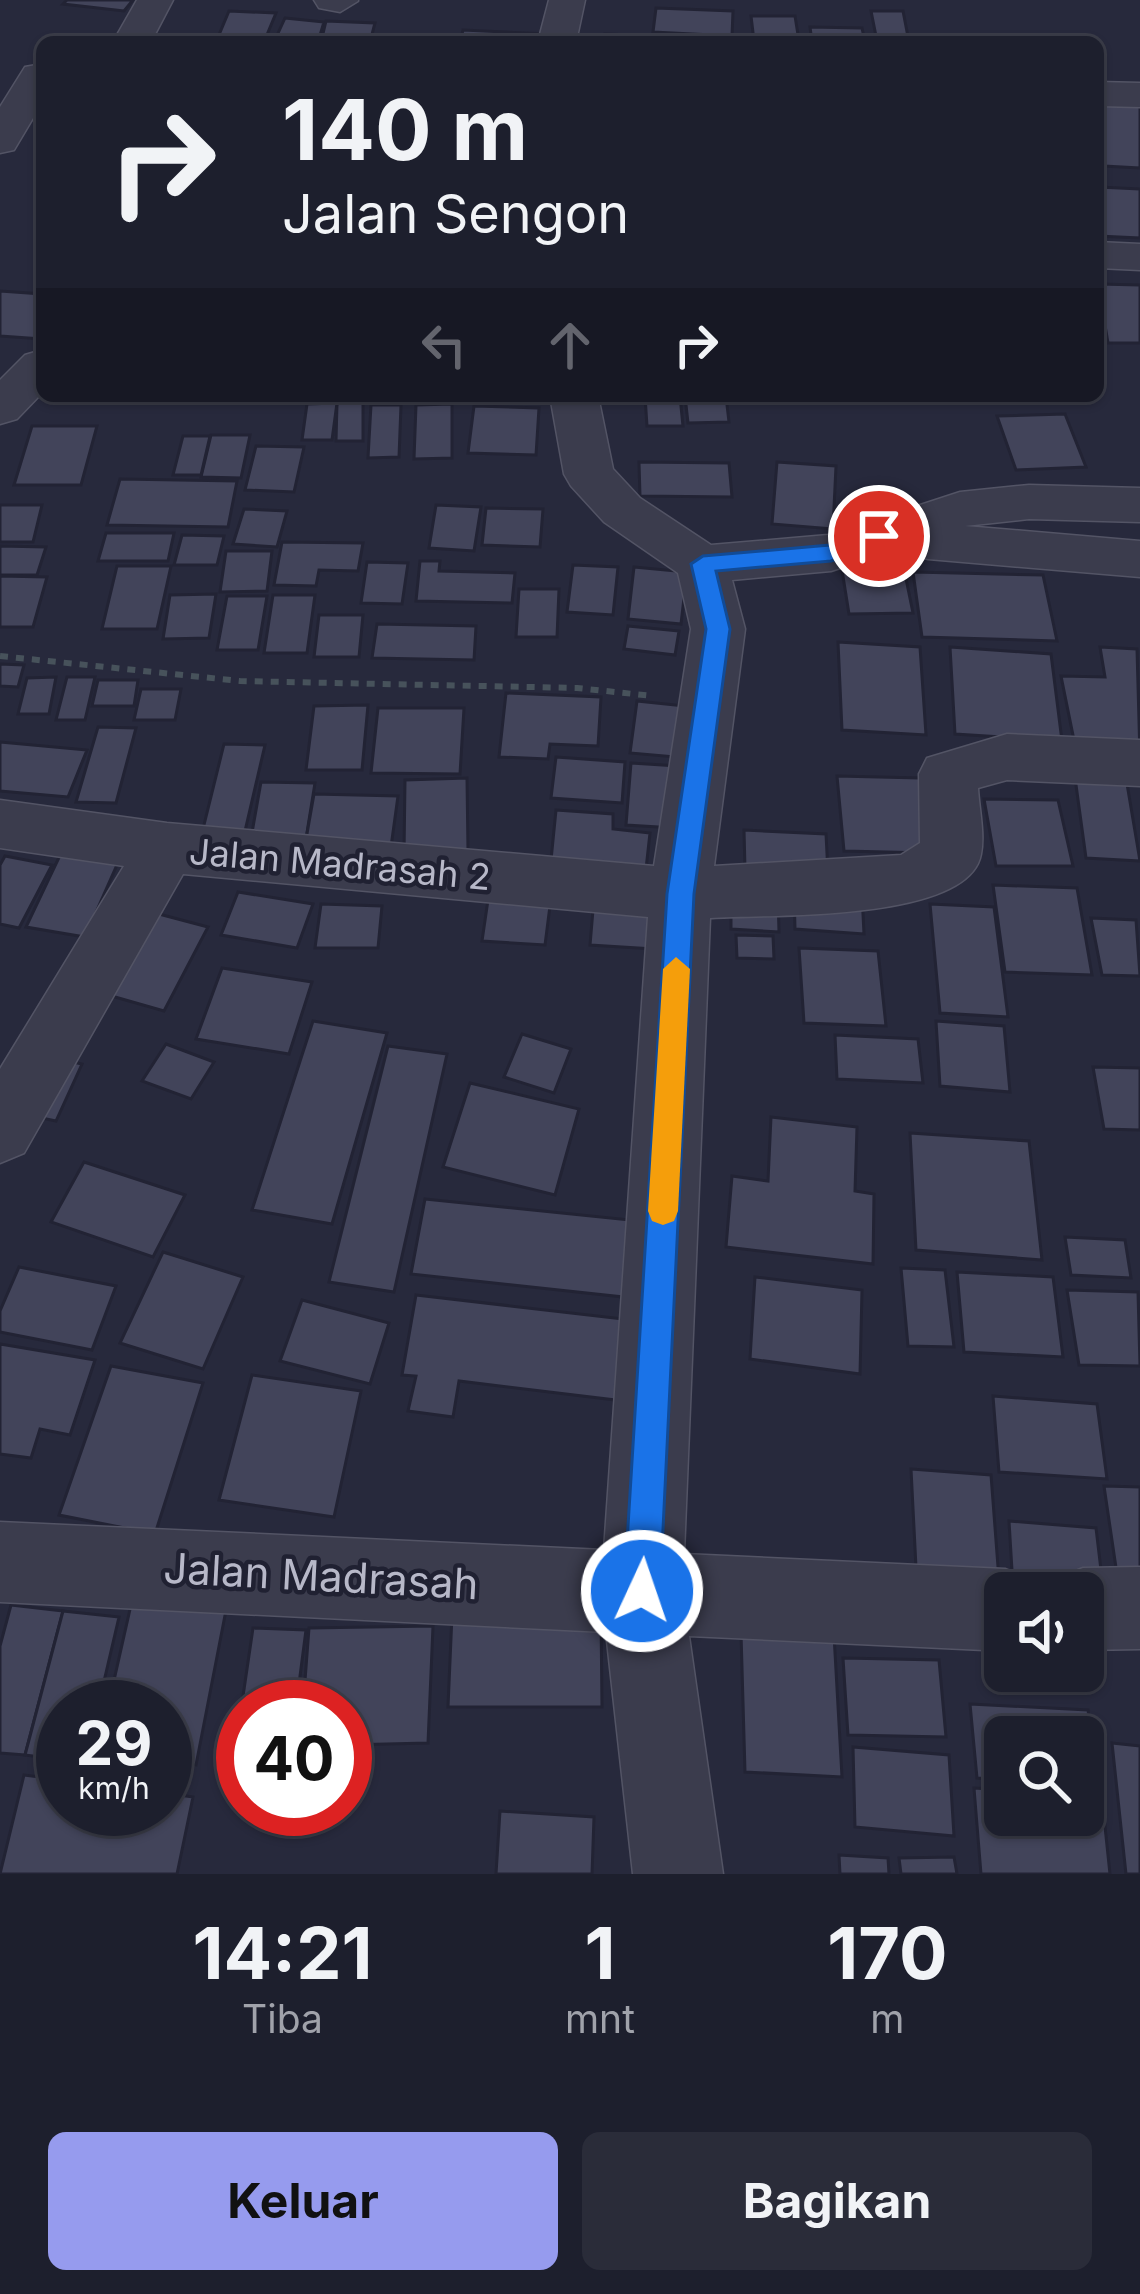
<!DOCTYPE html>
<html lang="id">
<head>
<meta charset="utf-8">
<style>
	:root { --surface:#1d1f2d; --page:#2a2c39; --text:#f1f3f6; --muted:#a0a2aa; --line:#3b3d49; --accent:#969bee }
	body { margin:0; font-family:Inter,sans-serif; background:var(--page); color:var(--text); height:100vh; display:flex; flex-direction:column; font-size:45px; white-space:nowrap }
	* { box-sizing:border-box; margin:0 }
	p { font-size:39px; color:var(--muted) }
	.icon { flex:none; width:66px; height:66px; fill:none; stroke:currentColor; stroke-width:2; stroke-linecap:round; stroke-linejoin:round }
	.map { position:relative; height:1874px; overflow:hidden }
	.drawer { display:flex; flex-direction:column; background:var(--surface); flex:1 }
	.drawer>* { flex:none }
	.guide { position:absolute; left:36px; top:36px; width:1068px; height:366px; border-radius:18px; box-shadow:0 3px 9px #0004,0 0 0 3px var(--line); background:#1d1f2d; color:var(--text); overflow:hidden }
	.controls { position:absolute; left:984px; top:1572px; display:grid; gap:24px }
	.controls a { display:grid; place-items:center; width:120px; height:120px; border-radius:18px; background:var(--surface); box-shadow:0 3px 9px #0004,0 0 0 3px var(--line); font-size:60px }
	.speed { position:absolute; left:36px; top:1680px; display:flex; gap:24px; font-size:60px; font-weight:700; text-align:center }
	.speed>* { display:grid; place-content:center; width:156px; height:156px; border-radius:50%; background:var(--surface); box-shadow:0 3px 9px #0004,0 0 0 3px var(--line); line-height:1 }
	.speed small { font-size:30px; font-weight:400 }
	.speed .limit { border:18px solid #d22; background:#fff; color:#111 }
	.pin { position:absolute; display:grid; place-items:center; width:102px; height:102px; color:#fff; margin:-51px; border:6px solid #fff; border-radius:50%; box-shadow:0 3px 12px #0007 }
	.me { position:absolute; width:132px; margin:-66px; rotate:3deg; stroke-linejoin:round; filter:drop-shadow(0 0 9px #0008) }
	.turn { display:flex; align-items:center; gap:42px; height:252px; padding:0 48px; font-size:54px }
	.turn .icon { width:156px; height:156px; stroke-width:2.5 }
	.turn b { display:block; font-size:84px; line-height:102px }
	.lanes { display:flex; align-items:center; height:114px; padding:0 48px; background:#0003; justify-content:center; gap:60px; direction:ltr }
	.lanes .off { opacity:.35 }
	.eta { display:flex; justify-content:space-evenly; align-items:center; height:204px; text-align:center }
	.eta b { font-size:72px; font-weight:700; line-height:84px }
	.primary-button { display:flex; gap:24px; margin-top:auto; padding:24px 48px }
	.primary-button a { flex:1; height:138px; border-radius:18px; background:var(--accent); color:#111; font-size:48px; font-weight:700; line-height:138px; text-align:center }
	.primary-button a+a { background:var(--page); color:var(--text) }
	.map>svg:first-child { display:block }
	.building { fill:#42445a; stroke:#222334; stroke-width:3 }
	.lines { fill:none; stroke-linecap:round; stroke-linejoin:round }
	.minor-casing { stroke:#535465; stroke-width:3 }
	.path { stroke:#47525b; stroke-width:6; stroke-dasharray:8 8; stroke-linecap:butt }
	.minor { fill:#3b3c4d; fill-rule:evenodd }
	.route { fill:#1a73e8; stroke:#114b97; stroke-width:3 }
	.slow { fill:#f59e0b }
	.labels { text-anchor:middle; stroke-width:9; stroke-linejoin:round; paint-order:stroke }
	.street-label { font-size:36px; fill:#b7b8c8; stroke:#202132 }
	.near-street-label { font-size:42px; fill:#b7b8c8; stroke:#202132 }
</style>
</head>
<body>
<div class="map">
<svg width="1140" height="1874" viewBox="0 0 1140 1874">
	<rect width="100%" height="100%" fill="#27293c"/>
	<g class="building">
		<polygon points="67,0 133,0 124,11 63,4"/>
		<polygon points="656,8 733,11 732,36 653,32"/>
		<polygon points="229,11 276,13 264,42 216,42"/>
		<polygon points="871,11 903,11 909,42 877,41"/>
		<polygon points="751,16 795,16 799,41 754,41"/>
		<polygon points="285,18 324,22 318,42 274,42"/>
		<polygon points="326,21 375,23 370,42 321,42"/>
		<polygon points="810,27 862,28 865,42 812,42"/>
		<polygon points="463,30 547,34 545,42 460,42"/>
		<polygon points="605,34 659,36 658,42 605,42"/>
		<polygon points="1098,96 1140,98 1140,168 1104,166 1098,147"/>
		<polygon points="1098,187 1140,189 1140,238 1098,236"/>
		<polygon points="1098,284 1140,285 1140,343 1108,343"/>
		<polygon points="0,291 42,294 42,339 0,336"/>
		<polygon points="645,396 680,396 683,426 647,426"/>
		<polygon points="685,396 726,396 729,422 688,423"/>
		<polygon points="337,403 363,403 363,441 336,441"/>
		<polygon points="337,403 332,440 302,440 307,404"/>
		<polygon points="452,404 452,458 414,459 416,405"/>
		<polygon points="371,405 401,405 399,457 368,458"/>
		<polygon points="474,406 539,408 536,455 468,453"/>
		<polygon points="1065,414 1086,467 1016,470 997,416"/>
		<polygon points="32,426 97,426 81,485 14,485"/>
		<polygon points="211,435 250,435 241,478 201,477"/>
		<polygon points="183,436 210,436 201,475 173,475"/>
		<polygon points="256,446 304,447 294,492 245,490"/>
		<polygon points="639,462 729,463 732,497 640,496"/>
		<polygon points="777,462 836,466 833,529 772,524"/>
		<polygon points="120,479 237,481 228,527 107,525"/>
		<polygon points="0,505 42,505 33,542 0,542"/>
		<polygon points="436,505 481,507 474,551 429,548"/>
		<polygon points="486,508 543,509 540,547 482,545"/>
		<polygon points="244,509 287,511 277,547 233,544"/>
		<polygon points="106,533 174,533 168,561 98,561"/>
		<polygon points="182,535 224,536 217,565 174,565"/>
		<polygon points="282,542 363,543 358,571 319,570 316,586 274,585"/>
		<polygon points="0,546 46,547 37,575 0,575"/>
		<polygon points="226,551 272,551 267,591 220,592"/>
		<polygon points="420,561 440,561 439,571 515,573 512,603 416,601"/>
		<polygon points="367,562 408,563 402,604 361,603"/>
		<polygon points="573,565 618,567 613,615 567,612"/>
		<polygon points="117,566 171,566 157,629 102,629"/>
		<polygon points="634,567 687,572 681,624 628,619"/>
		<polygon points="904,569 913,613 849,614 842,570"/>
		<polygon points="913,572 1043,575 1057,641 922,637"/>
		<polygon points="0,576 47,577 33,627 0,627"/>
		<polygon points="519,589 559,589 557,637 516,637"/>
		<polygon points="216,594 209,638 163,639 170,595"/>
		<polygon points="273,595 315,595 307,653 264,653"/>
		<polygon points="227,596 267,596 258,650 217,650"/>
		<polygon points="319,615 363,615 359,657 314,657"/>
		<polygon points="377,624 476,626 474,660 372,658"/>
		<polygon points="628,626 679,631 675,655 624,649"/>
		<polygon points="838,642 920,647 926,735 842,730"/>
		<polygon points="950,647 1051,654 1062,741 955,734"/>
		<polygon points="1100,647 1137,649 1140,757 1077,755 1061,676 1105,677"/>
		<polygon points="0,664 24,665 18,687 0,686"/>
		<polygon points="56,677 49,714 18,714 27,678"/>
		<polygon points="67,677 95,677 85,720 56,720"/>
		<polygon points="98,680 138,680 134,706 92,706"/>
		<polygon points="141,689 181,689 175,720 134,720"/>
		<polygon points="506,693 601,697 598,746 550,744 548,759 499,757"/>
		<polygon points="637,701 704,708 698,759 630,753"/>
		<polygon points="368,705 362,770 306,770 314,706"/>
		<polygon points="378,708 464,708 460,774 371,773"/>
		<polygon points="98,727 136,728 116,803 76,802"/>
		<polygon points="0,742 87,750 68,797 0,791"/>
		<polygon points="224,744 265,745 245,831 203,829"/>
		<polygon points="556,757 625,762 622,803 551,798"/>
		<polygon points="631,763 678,766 675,828 626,825"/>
		<polygon points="1073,763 1124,766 1140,861 1086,858"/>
		<polygon points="837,776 920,778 930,853 844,851"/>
		<polygon points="467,778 468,851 404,854 405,780"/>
		<polygon points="261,782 315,783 305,845 250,844"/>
		<polygon points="314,794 398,796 391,847 305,845"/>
		<polygon points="984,799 1058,800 1073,866 996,866"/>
		<polygon points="556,810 613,814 613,829 650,833 646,869 551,860"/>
		<polygon points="744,830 826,834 828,873 745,869"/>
		<polygon points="63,849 120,858 85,937 26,927"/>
		<polygon points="5,856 52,865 19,928 0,924 0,865"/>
		<polygon points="993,885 1077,888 1092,975 1005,972"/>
		<polygon points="794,890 862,894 864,934 795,929"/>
		<polygon points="238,892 313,904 297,948 221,935"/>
		<polygon points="489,893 551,898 545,945 482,941"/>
		<polygon points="731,896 778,897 779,932 731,929"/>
		<polygon points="594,898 672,902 670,950 590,945"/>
		<polygon points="321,904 382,906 378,948 315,948"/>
		<polygon points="930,904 994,907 1008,1017 940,1013"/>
		<polygon points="140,909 208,927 164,1011 94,991"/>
		<polygon points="1091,918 1136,920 1140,976 1102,975"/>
		<polygon points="736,935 773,936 774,959 737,958"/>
		<polygon points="799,948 878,951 886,1026 804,1023"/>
		<polygon points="222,968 312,982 289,1054 196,1039"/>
		<polygon points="313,1021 387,1033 332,1224 252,1210"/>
		<polygon points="936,1021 1004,1026 1010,1092 940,1086"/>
		<polygon points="522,1034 571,1049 554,1093 504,1077"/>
		<polygon points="835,1035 918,1039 923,1083 837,1079"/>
		<polygon points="166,1044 214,1062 191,1099 142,1081"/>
		<polygon points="388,1046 447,1054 394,1292 329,1282"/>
		<polygon points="54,1058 82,1064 56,1121 27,1115"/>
		<polygon points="1093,1067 1140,1068 1140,1130 1104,1129"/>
		<polygon points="470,1083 579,1109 555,1195 443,1167"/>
		<polygon points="771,1117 857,1127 855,1191 874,1194 873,1264 726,1247 732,1176 768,1181"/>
		<polygon points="910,1133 1029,1141 1042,1260 916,1250"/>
		<polygon points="84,1162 185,1195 153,1257 51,1222"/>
		<polygon points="425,1199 640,1221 633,1298 411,1274"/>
		<polygon points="1065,1237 1125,1240 1131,1278 1071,1275"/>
		<polygon points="163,1252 243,1277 203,1369 120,1343"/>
		<polygon points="19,1267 116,1286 92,1350 0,1332 0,1311"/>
		<polygon points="901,1268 945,1270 954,1347 908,1346"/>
		<polygon points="957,1272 1053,1277 1063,1357 964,1352"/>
		<polygon points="755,1277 862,1290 860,1374 750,1359"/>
		<polygon points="1067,1290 1138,1292 1140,1366 1079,1365"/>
		<polygon points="416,1295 632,1320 624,1401 459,1381 453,1417 408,1411 416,1376 402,1375"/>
		<polygon points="302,1300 389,1323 370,1384 280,1361"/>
		<polygon points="0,1344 95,1360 70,1435 40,1429 31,1458 0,1454"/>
		<polygon points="111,1366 203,1383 155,1534 59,1515"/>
		<polygon points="252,1375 361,1391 334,1517 219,1500"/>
		<polygon points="993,1396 1097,1404 1107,1479 999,1472"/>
		<polygon points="911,1469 991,1475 1000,1593 917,1587"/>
		<polygon points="1104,1486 1140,1487 1140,1589 1119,1588"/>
		<polygon points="1009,1521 1096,1528 1104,1595 1013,1587"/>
		<polygon points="133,1596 227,1605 196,1765 165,1762 165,1707 108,1707"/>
		<polygon points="11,1605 63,1611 25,1755 0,1753 0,1646"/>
		<polygon points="63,1611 119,1617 98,1707 63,1707 63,1760 25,1755"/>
		<polygon points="452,1615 601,1615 602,1707 448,1707"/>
		<polygon points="433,1626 428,1743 345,1745 345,1707 303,1707 309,1628"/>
		<polygon points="253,1628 306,1630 296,1707 243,1707 243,1786 230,1785"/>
		<polygon points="741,1633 834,1635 842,1777 745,1772"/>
		<polygon points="843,1658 939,1660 946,1737 848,1735"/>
		<polygon points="970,1704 1088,1710 1099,1785 1083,1784 1083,1737 1005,1737 1005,1780 977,1778"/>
		<polygon points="1112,1743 1140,1746 1140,1874 1126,1874"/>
		<polygon points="853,1747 949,1755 954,1836 855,1827"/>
		<polygon points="24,1775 63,1780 63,1809 165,1809 165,1793 193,1797 177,1874 0,1874"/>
		<polygon points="974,1788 1005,1790 1005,1815 1083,1815 1083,1797 1102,1798 1110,1874 981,1874"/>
		<polygon points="500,1811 594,1817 592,1874 496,1874"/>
		<polygon points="839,1855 888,1858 889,1874 840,1874"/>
		<polygon points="954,1857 957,1874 901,1874 899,1858"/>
	</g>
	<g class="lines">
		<g class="minor-casing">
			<g id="minor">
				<polygon points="137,0 173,0 151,42 113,42"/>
				<polygon points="314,0 358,0 358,1 340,12 319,8"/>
				<polygon points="549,0 585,0 576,42 538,42"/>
				<polygon points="42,64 42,103 14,150 0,153 0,107 25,67"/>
				<polygon points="1098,82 1140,83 1140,107 1098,106"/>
				<polygon points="1098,242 1140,244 1140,270 1098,268"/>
				<polygon points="42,350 42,393 17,419 0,424 0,380 25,355"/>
				<path d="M 550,396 L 598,396 L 613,469 L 640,498 L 711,545 L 828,535 L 960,492 L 1029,485 L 1140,488 L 1140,522 L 1029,519 L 965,526 L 1140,541 L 1140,577 L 928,559 L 910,554 L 905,547 L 831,571 L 732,580 L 745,629 L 714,866 L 901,855 L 920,843 L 919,774 L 927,758 L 1007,734 L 1140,740 L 1140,786 L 1007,780 L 978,788 C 979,808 985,834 981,854 C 969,923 765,914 710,918 L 684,1554 L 1005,1569 L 1034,1581 L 1039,1593 L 1005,1593 L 1005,1651 L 689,1636 L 723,1874 L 633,1874 L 606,1632 L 0,1602 L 0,1522 L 604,1550 L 648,917 L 183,874 L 24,1153 L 0,1163 L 0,1069 L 124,866 L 0,848 L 0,800 L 167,823 L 654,866 L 691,629 L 678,573 L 604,522 L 571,486 L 564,474 Z"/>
				<polygon points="1140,1567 1140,1649 1083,1650 1083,1593 1049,1593 1054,1580 1083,1568"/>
			</g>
		</g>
		<polyline class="path" points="0,656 240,681 577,688 653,696"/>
		<use href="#minor" class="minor"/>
	</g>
	<polygon class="route" points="879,529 890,536 887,542 831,561 716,571 730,629 694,894 660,1591 654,1603 642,1609 630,1603 624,1591 667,894 706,629 691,564 703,556 830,545"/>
	<polygon class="slow" points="676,957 690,969 678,1211 674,1221 663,1225 652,1221 648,1211 663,969"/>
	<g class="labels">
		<g class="street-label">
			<text transform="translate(340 864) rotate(5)" y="13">Jalan Madrasah 2</text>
		</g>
		<g class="near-street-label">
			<text transform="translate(321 1576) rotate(3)" y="15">Jalan Madrasah</text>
		</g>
	</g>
</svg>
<div class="controls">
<a><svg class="icon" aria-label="sound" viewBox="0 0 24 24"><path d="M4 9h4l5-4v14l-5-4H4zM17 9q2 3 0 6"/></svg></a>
<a><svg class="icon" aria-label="search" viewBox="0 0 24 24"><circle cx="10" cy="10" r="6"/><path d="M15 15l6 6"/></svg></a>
</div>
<div class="speed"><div>29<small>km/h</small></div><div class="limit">40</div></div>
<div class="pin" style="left:879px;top:536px;background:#d93025"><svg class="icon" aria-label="arrive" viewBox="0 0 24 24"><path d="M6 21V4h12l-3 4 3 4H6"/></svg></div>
<svg class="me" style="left:642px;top:1591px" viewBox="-20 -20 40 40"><circle r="17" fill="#1a73e8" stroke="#fff" stroke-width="3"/><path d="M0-11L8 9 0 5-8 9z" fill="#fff"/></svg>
<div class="guide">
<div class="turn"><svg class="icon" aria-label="right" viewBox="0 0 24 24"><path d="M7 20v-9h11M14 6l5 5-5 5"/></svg><div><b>140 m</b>Jalan Sengon</div></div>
<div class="lanes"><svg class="icon off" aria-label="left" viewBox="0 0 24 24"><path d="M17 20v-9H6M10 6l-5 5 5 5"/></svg><svg class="icon off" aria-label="ahead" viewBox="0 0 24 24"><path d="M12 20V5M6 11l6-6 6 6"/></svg><svg class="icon" aria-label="right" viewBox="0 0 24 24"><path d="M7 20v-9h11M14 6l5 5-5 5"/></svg></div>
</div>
</div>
<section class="drawer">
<div class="eta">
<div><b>14:21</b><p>Tiba</p></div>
<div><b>1</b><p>mnt</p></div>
<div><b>170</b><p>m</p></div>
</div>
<div class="primary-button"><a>Keluar</a><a>Bagikan</a></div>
</section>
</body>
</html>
